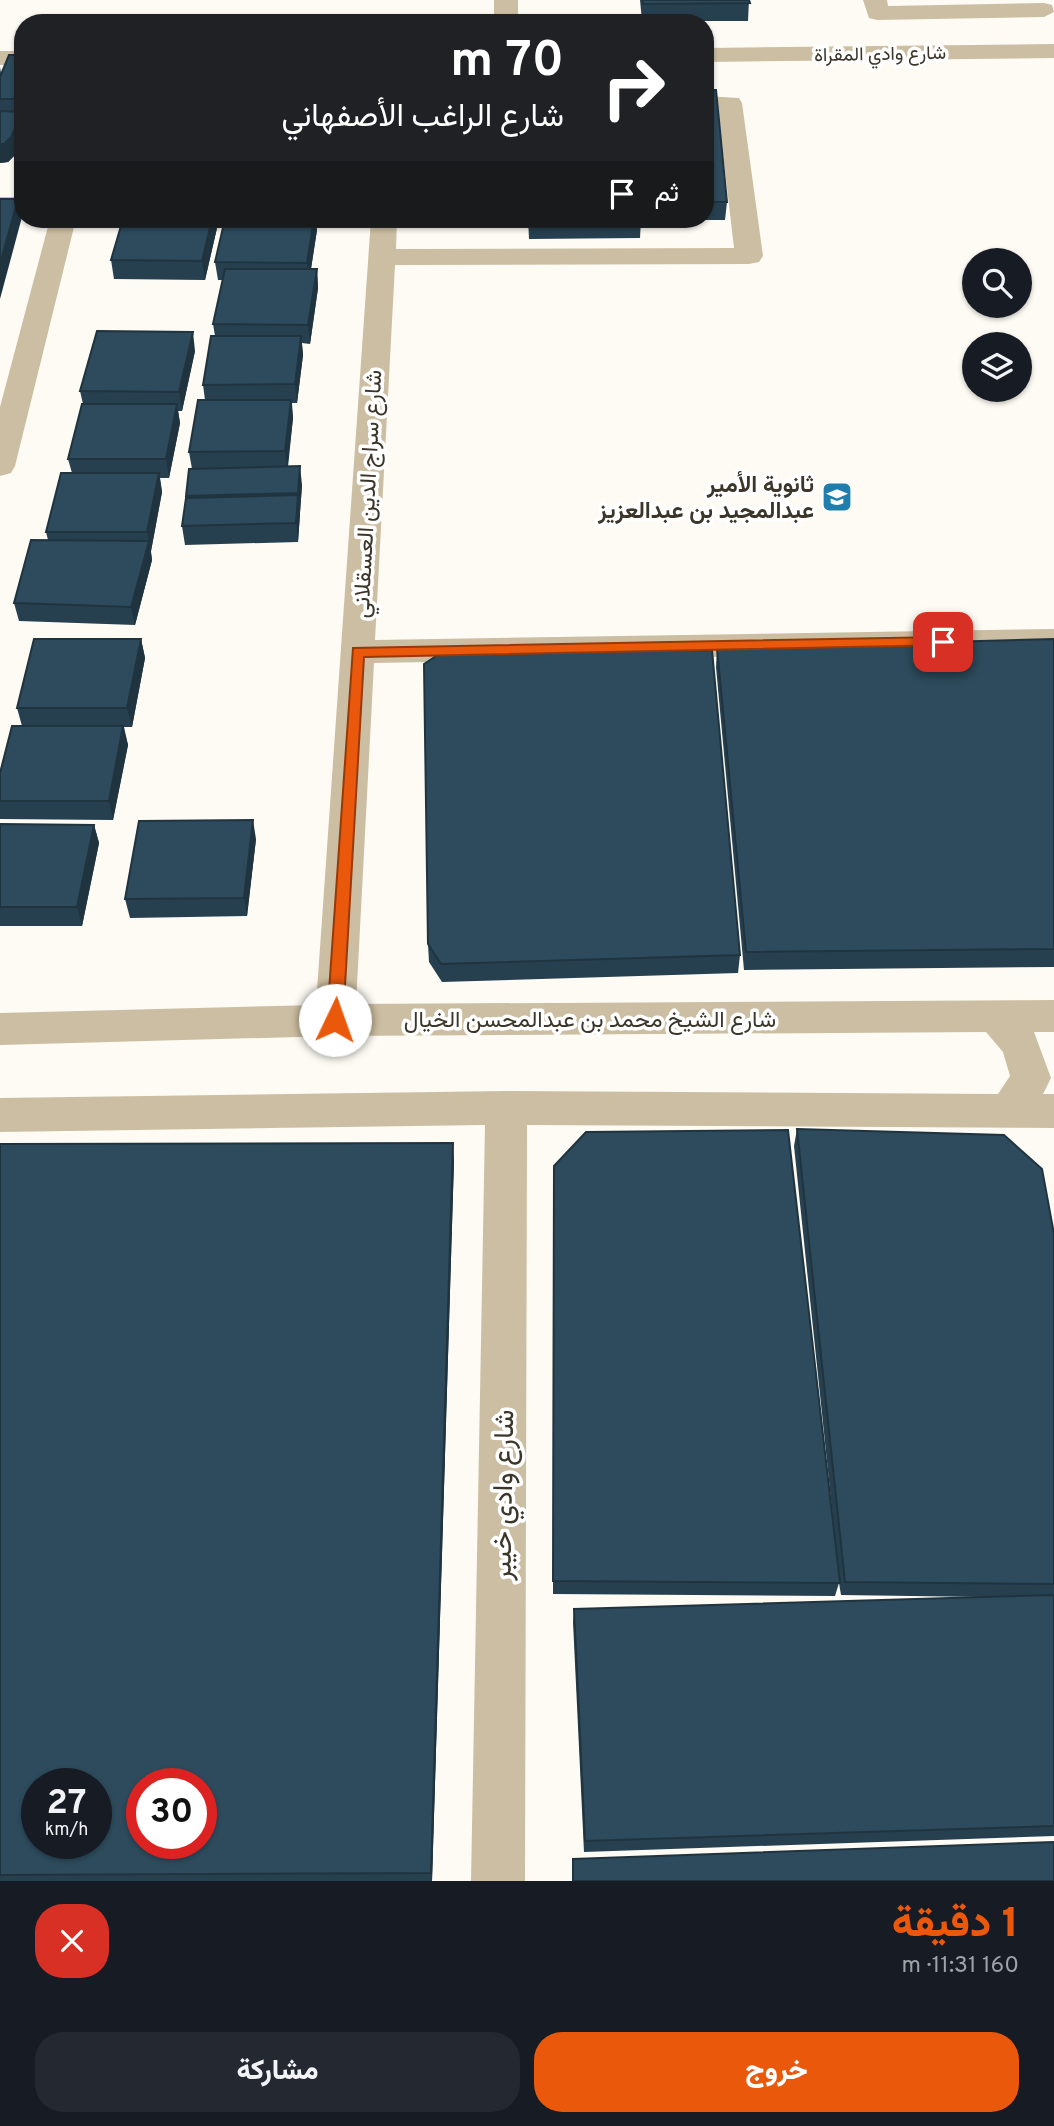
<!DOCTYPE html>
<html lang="ar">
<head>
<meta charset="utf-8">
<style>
	:root { --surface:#171b24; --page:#242831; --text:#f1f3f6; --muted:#9ea1a6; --accent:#ea580c }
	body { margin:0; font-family:Overpass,Vazirmatn,sans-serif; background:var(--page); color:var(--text); direction:rtl; height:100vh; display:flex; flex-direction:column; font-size:26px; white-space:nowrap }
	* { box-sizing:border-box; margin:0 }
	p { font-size:23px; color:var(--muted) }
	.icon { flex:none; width:38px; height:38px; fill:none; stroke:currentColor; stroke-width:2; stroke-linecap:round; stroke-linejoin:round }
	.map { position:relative; height:1881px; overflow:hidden; direction:ltr }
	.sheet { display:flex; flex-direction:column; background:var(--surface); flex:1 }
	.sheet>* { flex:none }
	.banner { position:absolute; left:14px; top:14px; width:700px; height:214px; border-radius:28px; box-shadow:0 2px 5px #0004; direction:rtl; background:#202124; color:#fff; overflow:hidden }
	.tools { position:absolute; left:962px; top:248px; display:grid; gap:14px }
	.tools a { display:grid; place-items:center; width:70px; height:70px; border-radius:50%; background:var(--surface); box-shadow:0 2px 5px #0004; font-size:35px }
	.speed { position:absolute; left:21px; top:1768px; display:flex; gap:14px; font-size:35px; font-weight:700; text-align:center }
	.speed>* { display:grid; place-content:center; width:91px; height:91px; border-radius:50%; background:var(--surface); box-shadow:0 2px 5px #0004; line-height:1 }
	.speed small { font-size:18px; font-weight:400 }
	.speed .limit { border:10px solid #d22; background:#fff; color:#111 }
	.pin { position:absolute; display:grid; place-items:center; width:60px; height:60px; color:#fff; margin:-30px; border-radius:14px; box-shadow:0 4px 10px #0006 }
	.me { position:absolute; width:77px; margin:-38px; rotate:3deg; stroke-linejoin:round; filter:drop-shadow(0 0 5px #0008) }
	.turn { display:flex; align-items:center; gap:24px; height:147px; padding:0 35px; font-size:32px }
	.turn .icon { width:91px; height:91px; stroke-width:2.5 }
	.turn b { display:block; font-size:49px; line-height:60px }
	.then { display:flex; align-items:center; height:66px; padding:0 35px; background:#0003; gap:14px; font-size:26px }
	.round { display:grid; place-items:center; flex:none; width:74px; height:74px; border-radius:28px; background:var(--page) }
	.head { display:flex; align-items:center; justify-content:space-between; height:119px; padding:0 35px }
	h1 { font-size:42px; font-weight:800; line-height:52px; color:var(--accent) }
	.action { display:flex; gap:14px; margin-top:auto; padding:14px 35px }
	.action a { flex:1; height:80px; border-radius:28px; background:var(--accent); color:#fff; font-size:28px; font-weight:800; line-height:80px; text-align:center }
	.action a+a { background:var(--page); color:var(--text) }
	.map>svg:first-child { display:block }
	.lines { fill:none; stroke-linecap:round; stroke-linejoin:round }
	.minor { fill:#ccbea2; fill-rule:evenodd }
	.wall { fill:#27404f }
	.shaded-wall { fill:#203440 }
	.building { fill:#2d4b5c; stroke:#203440; stroke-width:2; fill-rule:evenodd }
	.route { fill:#ea580c; stroke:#983908; stroke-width:2 }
	.labels { text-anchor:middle; stroke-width:7; stroke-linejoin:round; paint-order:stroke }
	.far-street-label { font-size:19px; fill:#3c362a; stroke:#fff }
	.poi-label { font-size:23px; font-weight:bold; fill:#3c362a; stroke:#fff; text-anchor:end }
	.street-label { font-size:23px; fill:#3c362a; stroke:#fff }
	.near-street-label { font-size:28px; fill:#3c362a; stroke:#fff }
</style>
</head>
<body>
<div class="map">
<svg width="1054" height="1881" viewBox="0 0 1054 1881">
	<rect width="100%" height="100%" fill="#fefbf4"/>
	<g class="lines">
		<g class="minor">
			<rect x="494" y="0" width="24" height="23"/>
			<polygon points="863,0 887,0 888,6 1044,3 1052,5 1054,12 1044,17 877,20 869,18"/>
			<polygon points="1054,44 1054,58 705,62 705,48"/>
			<rect x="0" y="51" width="23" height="14"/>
			<polygon points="705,96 739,98 742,103 763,256 759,262 749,264 395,265 375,640 1054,629 1054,651 374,663 356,1004 1054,1000 1054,1032 1034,1032 1051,1078 1043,1094 1054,1094 1054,1128 527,1125 525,1881 471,1881 485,1125 0,1132 0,1098 506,1091 998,1094 1010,1076 1003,1052 986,1032 335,1036 0,1045 0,1013 316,1005 371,219 397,219 396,249 734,248 718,110 705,110"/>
			<rect x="0" y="197" width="23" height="16"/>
			<polygon points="50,219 76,219 15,466 11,473 0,476 0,407"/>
		</g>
	</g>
	<g class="wall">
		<polygon points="640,0 749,0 748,21 642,21"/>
		<polygon points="23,55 23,137 15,155 8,162 0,163 0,67 1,73"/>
		<polygon points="705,90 727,202 725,220 691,220 691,219 705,219"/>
		<polygon points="123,219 216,219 217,228 205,280 114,279 111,260"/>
		<polygon points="528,219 641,219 640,238 529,239"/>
		<polygon points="317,230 311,269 317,269 318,288 310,344 302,343 303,355 297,403 292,403 293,418 288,467 302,485 298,542 185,545 182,526 186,496 192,469 189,452 205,400 203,385 215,336 213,324 223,280 218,280 215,262"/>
		<polygon points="195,351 182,411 178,411 180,423 169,478 160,478 162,492 151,551 152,560 135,625 19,621 14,603 48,540 46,532 72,473 68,459 83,404 80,391"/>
		<polygon points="141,639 145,658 132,727 124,727 128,745 113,820 0,819 0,773 22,726 17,708"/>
		<polygon points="1054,639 1054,967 744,970 716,667 717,648"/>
		<polygon points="0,824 94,825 99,843 82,926 0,926"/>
		<polygon points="256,839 247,916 130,918 125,899"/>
		<polygon points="428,944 740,955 738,973 442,982 429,962"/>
		<polygon points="797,1129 1054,1234 1054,1836 584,1852 573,1622 574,1609 982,1597 841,1595 839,1583 835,1596 553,1594 554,1166 837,1557 794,1146"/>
		<polygon points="0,1144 454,1160 432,1881 0,1881"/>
	</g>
	<g class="shaded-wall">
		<polygon points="23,112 23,137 15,155 8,162 0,163 0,144"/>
		<polygon points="18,199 22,217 0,299 0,264"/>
		<polygon points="212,219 216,219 217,228 205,280 202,261"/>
		<polygon points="314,219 316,219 317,230 309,281 307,263"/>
		<polygon points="317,269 318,288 310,344 308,325"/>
		<polygon points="193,332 195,351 182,411 179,392"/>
		<polygon points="301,336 303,355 297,403 295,384"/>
		<polygon points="291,400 293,418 287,470 285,451"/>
		<polygon points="177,404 180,423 169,478 166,459"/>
		<polygon points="300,466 302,485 300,512 298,493"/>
		<polygon points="159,473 162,492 151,551 147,532"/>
		<polygon points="298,495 300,514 298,542 296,523"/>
		<polygon points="149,541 152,560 135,625 131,607"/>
		<polygon points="141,639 145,658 132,727 127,708"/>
		<polygon points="123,726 128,745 113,820 109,801"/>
		<polygon points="253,820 256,839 247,916 244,898"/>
		<polygon points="94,825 99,843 82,926 77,907"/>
		<polygon points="453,1143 454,1160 432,1881 431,1873"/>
	</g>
	<g class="building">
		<polygon points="642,0 749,0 750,3 643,4"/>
		<polygon points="9,55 23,55 23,99 0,99 0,77"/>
		<polygon points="705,90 716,90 727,202 705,202"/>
		<polygon points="0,111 23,112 11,137 4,144 0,144"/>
		<polygon points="0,199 18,199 0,264"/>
		<polygon points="123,219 212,219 202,261 111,260"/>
		<polygon points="225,219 314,219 307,263 215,262"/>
		<polygon points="225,269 317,269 308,325 213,324"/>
		<polygon points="97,331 193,332 179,392 80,391"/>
		<polygon points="211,336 301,336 295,384 203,385"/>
		<polygon points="198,400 291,400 285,451 189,452"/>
		<polygon points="82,404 177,404 166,459 68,459"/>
		<polygon points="300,466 298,493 186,496 189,469"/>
		<polygon points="61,473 159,473 147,532 46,532"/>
		<polygon points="298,495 296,523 182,526 186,498"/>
		<polygon points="31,540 149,541 131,607 14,603"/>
		<polygon points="34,639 141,639 127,708 17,708"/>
		<polygon points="1054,639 1054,949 746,952 717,648"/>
		<polygon points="712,650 740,955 441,964 428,944 424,664 444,651"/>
		<polygon points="12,726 123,726 109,801 0,801 0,773"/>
		<polygon points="253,820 244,898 125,899 139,821"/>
		<polygon points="0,824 94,825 77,907 0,907"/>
		<polygon points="797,1129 1004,1135 1042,1169 1054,1234 1054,1584 845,1582"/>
		<polygon points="788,1130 840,1583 553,1581 554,1166 586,1132"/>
		<path d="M 453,1143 L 431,1873 L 0,1875 L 0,1144 ZM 37,1783 L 96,1783 L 96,1843 L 37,1843 ZM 142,1783 L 201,1783 L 201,1843 L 142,1843 Z"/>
		<polygon points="1054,1595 1054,1826 585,1841 574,1609"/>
		<polygon points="1054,1842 1054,1881 573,1881 573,1859"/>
	</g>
	<polygon class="route" points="943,637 950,642 947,645 364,657 343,1020 341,1025 329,1025 327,1020 353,648"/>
	<defs>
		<g id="school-square" transform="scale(1.575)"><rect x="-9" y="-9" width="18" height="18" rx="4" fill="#1f7eab" stroke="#fff"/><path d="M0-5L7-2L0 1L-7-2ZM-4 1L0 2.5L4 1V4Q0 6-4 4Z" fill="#fff"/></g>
	</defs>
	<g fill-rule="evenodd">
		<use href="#school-square" x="837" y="497"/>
	</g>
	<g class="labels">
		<g class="far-street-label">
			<text transform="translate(880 53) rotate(-1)" y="7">شارع وادي المقراة</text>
		</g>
		<g class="poi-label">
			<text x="814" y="492">ثانوية الأمير<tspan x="814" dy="26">عبدالمجيد بن عبدالعزيز</tspan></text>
		</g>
		<g class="street-label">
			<text transform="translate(367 494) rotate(-87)" y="8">شارع سراج الدين العسقلاني</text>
			<text x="590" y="1027">شارع الشيخ محمد بن عبدالمحسن الخيال</text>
		</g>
		<g class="near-street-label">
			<text transform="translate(502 1495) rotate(-89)" y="10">شارع وادي خيبر</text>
		</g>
	</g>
</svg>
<div class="tools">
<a><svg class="icon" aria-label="search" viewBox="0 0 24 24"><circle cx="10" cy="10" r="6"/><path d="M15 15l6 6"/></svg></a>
<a><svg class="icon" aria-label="layers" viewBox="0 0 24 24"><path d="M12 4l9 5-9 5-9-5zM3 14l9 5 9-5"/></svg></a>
</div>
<div class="speed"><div>27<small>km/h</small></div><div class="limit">30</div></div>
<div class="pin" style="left:943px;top:642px;background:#d93025"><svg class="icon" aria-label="arrive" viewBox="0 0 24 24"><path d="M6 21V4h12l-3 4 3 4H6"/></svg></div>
<svg class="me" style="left:335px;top:1020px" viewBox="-20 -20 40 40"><circle r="19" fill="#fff"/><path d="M0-13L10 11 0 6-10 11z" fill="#ea580c"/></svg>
<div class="banner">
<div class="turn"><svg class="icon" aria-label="right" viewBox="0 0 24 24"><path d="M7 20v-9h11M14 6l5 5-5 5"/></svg><div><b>70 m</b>شارع الراغب الأصفهاني</div></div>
<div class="then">ثم<svg class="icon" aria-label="arrive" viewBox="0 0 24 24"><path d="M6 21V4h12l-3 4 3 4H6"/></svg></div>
</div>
</div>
<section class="sheet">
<div class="head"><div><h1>1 دقيقة</h1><p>160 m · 11:31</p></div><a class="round" style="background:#d93025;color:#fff"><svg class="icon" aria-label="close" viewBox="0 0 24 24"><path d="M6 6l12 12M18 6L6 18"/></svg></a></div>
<div class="action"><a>خروج</a><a>مشاركة</a></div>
</section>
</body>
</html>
